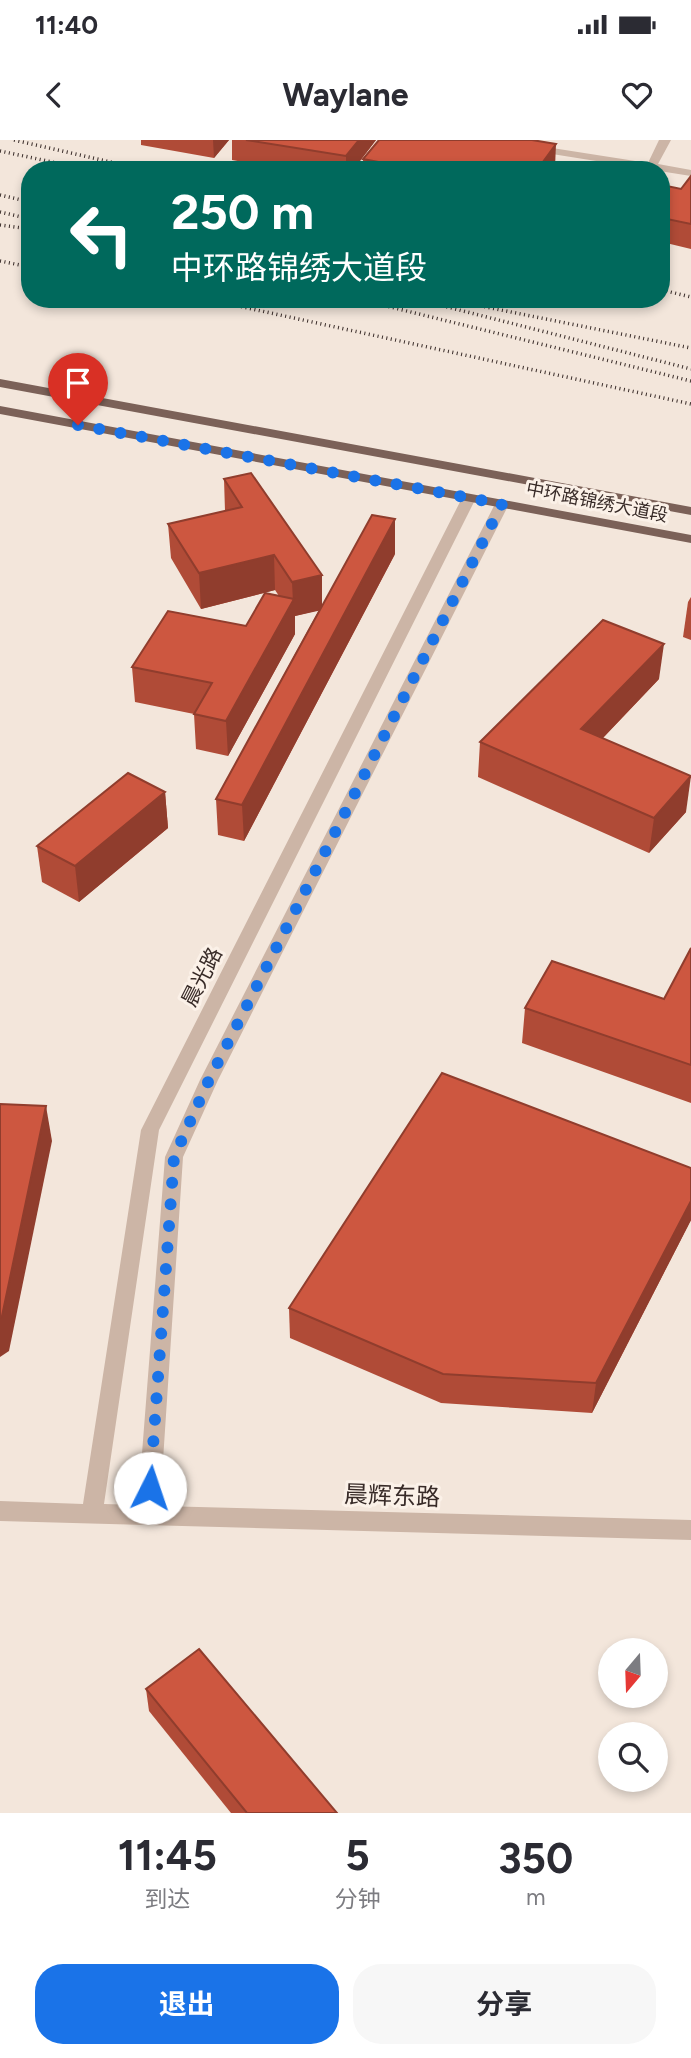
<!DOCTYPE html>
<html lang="zh">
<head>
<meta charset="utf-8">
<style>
	:root { --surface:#fff; --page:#f7f7f7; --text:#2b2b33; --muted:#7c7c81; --accent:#1a73e8 }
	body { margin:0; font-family:Figtree,"Noto Sans SC",sans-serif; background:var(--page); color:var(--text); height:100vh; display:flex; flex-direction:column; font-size:26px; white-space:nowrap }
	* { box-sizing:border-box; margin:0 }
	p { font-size:23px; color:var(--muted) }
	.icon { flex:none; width:38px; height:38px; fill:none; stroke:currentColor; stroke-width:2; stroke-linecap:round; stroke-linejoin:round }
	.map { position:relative; height:1673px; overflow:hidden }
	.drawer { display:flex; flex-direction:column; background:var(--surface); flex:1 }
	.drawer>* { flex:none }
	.top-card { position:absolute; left:21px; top:21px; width:649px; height:147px; border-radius:28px; box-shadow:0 4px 10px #0003; background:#00695c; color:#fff; overflow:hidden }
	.needle { width:46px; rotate:199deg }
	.buttons { position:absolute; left:598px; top:1498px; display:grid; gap:14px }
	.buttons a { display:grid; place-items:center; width:70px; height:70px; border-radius:50%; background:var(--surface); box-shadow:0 4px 10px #0003; font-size:35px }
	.pin { position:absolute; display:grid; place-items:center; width:60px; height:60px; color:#fff; margin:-72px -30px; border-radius:50% 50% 50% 0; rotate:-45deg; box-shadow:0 0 7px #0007 }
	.pin .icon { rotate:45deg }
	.me { position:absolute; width:77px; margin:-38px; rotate:4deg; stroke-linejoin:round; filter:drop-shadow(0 0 5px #0008) }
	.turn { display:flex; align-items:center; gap:24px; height:147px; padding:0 35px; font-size:32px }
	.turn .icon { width:91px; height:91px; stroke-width:2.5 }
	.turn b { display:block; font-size:49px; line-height:60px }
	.eta { display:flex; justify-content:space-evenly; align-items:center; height:119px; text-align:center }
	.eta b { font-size:42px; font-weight:700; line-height:49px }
	.primary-button { display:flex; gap:14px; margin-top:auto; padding:14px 35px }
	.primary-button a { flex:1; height:80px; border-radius:28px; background:var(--accent); color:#fff; font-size:28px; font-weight:700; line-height:80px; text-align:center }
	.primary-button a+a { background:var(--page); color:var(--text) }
	.status { display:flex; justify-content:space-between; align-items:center; height:49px; padding:0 35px; background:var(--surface); direction:ltr }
	.status svg { height:19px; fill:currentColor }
	header { display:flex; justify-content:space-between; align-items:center; height:91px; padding:0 35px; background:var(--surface); font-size:32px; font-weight:700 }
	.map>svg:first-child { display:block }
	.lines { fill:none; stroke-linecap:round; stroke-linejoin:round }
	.minor { fill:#ccb5a6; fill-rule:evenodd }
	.major { fill:#7b6158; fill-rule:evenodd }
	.rail { stroke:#382b28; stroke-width:3.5; stroke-dasharray:1 3.5; stroke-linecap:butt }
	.wall { fill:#b04b37 }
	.shaded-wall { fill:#903d2d }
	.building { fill:#cd5740; stroke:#903d2d; stroke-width:2 }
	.route { stroke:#1a73e8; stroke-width:12; stroke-dasharray:0 21.6 }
	.labels { text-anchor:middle; stroke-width:6; stroke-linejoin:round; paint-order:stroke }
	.far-street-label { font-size:18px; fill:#382b28; stroke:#fbf1e8 }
	.street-label { font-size:21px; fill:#382b28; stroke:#fbf1e8 }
	.near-street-label { font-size:24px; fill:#382b28; stroke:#fbf1e8 }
</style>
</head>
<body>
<div class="status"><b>11:40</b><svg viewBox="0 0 49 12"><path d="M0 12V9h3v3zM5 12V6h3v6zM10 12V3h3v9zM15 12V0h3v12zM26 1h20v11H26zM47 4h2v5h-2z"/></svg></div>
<header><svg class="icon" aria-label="back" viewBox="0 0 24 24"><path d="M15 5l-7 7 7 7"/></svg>Waylane<svg class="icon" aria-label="heart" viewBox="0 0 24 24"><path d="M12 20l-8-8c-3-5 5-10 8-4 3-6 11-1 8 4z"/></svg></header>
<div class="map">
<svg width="691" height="1673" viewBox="0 0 691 1673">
	<rect width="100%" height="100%" fill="#f3e6db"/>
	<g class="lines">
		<g class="minor">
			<polygon points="659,0 671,0 658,24 691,30 691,36 533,11 527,8 533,5 648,23"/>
			<polygon points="469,354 476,358 159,990 104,1364 138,1365 165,1017 200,940 495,364 502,360 509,364 218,940 183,1017 160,1366 691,1380 691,1400 0,1381 0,1361 83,1364 141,990 462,358"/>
		</g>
		<g class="major">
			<polygon points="0,239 691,367 691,375 0,247"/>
			<polygon points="0,266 691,395 691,403 0,274"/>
		</g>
		<g class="rail">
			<polyline points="14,0 146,30"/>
			<polyline points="0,11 90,30"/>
			<polyline points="0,55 30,62"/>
			<polyline points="0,72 30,79"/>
			<polyline points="0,85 30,89"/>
			<polyline points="0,121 30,127"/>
			<polyline points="662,150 691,157"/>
			<polyline points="206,159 691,264"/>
			<polyline points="358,159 691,241"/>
			<polyline points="416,159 691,229"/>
			<polyline points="471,164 691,208"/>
		</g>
	</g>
	<g class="wall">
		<polygon points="141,0 229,0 214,18 141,5"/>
		<polygon points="232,0 376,0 353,30 288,30 232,20"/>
		<polygon points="363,19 555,27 553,30 363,30"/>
		<polygon points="691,36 691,109 662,102 662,45 681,49"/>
		<polygon points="224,339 322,435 322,465 395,414 244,701 218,695 216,659 319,470 295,476 295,494 228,616 196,609 194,574 135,562 132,527 246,486 279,456 275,450 201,469 171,418 168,384 225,371"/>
		<polygon points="691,457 691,500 683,497 688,462"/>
		<polygon points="659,539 603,598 686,672 649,713 478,637 480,602"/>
		<polygon points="165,652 168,688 79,762 42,742 37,706"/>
		<polygon points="691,808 691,963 522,903 525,868 664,859"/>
		<polygon points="691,1028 691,1080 592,1273 441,1263 290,1198 289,1168"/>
		<polygon points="146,1549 337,1673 231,1673 149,1571"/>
	</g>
	<g class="shaded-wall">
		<polygon points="213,0 229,0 214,18"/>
		<polygon points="359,0 376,0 353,30 346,30 346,16"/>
		<polygon points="556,4 555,27 553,30 537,30"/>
		<polygon points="395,379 395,414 244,701 242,665"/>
		<polygon points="274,415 275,450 201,469 199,433"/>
		<polygon points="322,435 322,470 295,476 295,494 228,616 226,581 293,462 292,442"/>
		<polygon points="664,504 659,539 577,625 581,589"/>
		<polygon points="691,636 686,672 649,713 654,678"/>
		<polygon points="165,652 168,688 79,762 75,726"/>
		<polygon points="46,966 52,1001 9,1211 0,1217 0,1178"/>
		<polygon points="691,1061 691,1080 592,1273 596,1243"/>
	</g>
	<g class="building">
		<polygon points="246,0 359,0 346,16"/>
		<polygon points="379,0 532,0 556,4 537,30 420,30 363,19"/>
		<polygon points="563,25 585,30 559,30"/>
		<polygon points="691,36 691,84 662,78 662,45 681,49"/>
		<polygon points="251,333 322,435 292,442 274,415 199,433 168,384 242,367 224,339"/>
		<polygon points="372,375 395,379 242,665 216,659"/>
		<polygon points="265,453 294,459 226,581 194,574 212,543 132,527 168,471 246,486"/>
		<polygon points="603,480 664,504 581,589 691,636 654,678 480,602"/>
		<polygon points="128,633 165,652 75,726 37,706"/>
		<polygon points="691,808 691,925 525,868 552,821 664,859"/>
		<polygon points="442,933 691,1028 691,1061 596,1243 443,1234 289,1168"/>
		<polygon points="0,964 46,966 2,1176 0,1178"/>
		<polygon points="199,1509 337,1673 247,1673 146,1549"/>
	</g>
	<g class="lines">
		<polyline class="route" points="78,285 502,364 209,940 174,1017 150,1348"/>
	</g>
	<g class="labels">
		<g class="far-street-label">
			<text transform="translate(597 362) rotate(11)" y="6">中环路锦绣大道段</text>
		</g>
		<g class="street-label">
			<text transform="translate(202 837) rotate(-63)" y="7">晨光路</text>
		</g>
		<g class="near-street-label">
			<text transform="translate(392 1356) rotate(2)" y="8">晨辉东路</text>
		</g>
	</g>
</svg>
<div class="buttons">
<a><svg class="needle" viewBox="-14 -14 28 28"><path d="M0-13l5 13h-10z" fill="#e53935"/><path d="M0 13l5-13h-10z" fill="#7c7c81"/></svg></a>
<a><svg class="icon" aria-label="search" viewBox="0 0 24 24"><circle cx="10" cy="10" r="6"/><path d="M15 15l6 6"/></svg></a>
</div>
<div class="pin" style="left:78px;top:285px;background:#d93025"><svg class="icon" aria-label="arrive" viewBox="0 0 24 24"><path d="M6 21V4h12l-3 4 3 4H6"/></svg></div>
<svg class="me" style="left:150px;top:1348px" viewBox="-20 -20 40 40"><circle r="19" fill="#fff"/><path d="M0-13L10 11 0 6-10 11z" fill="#1a73e8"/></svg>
<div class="top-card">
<div class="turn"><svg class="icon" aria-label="left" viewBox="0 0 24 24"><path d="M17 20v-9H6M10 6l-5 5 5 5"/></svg><div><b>250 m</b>中环路锦绣大道段</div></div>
</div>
</div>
<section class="drawer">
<div class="eta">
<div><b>11:45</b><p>到达</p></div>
<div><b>5</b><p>分钟</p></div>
<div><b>350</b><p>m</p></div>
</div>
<div class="primary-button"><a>退出</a><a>分享</a></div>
</section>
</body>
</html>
